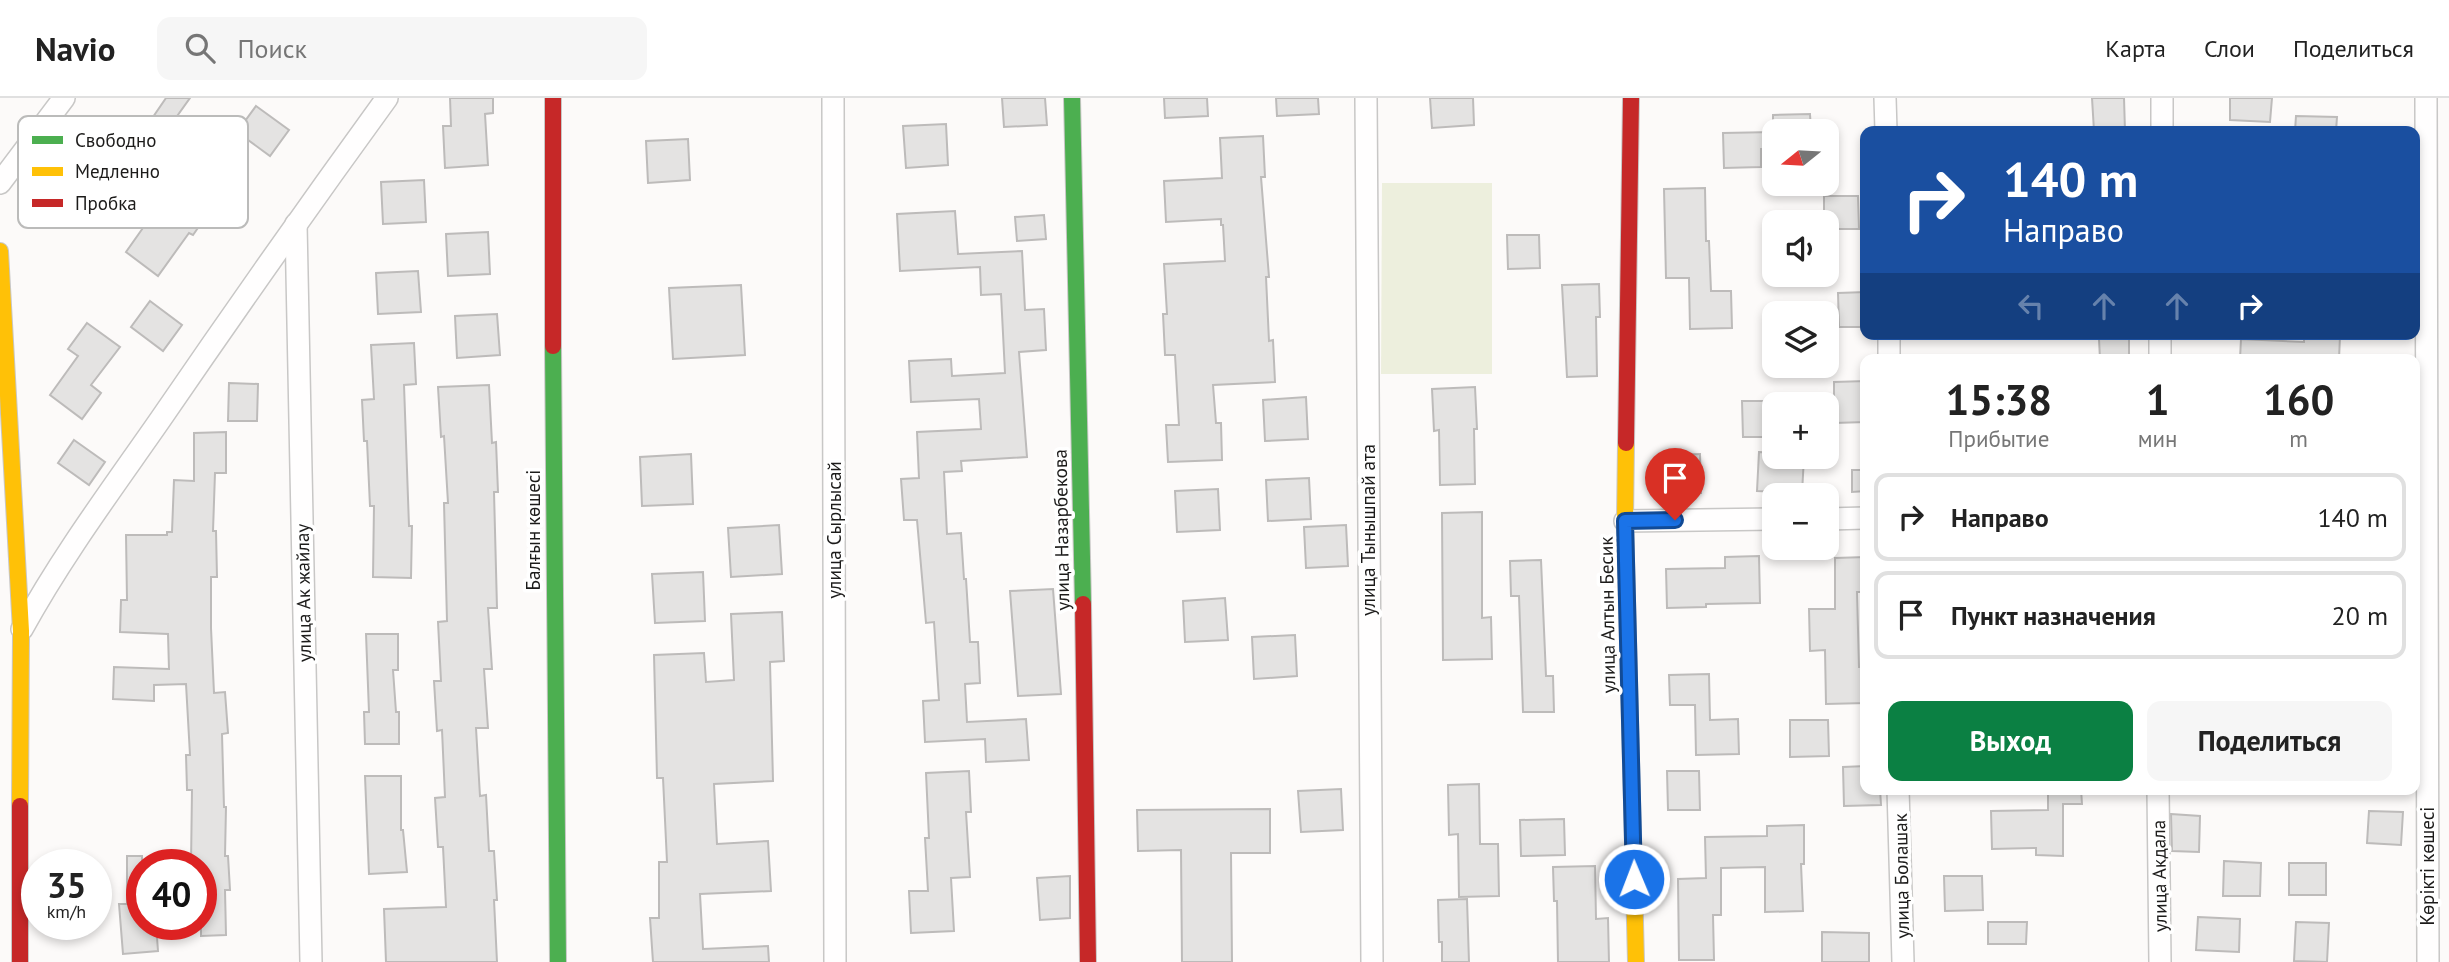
<!DOCTYPE html>
<html lang="ru">
<head>
<meta charset="utf-8">
<style>
	:root { --surface:#fff; --page:#f6f6f6; --text:#222; --muted:#767676; --line:#e0e0e0; --accent:#0b8043 }
	body { margin:0; font-family:"PT Sans",sans-serif; background:var(--page); color:var(--text); height:100vh; display:flex; flex-direction:column; font-size:26px; white-space:nowrap }
	* { box-sizing:border-box; margin:0 }
	p { font-size:23px; color:var(--muted) }
	.icon { flex:none; width:38px; height:38px; fill:none; stroke:currentColor; stroke-width:2; stroke-linecap:round; stroke-linejoin:round }
	.map { position:relative; flex:1; overflow:hidden }
	.panel { position:absolute; left:1860px; top:256px; width:560px; height:441px; display:flex; flex-direction:column; background:var(--surface); border-radius:14px; box-shadow:0 4px 10px #0003 }
	.panel>* { flex:none }
	.top-card { position:absolute; left:1860px; top:28px; width:560px; height:214px; border-radius:14px; box-shadow:0 4px 10px #0003; background:#1a4fa0; color:#fff; overflow:hidden }
	.needle { width:46px; rotate:252deg }
	.tools { position:absolute; left:1762px; top:21px; display:grid; gap:14px }
	.tools a { display:grid; place-items:center; width:77px; height:77px; border-radius:14px; background:var(--surface); box-shadow:0 4px 10px #0003; font-size:35px }
	.speed { position:absolute; left:21px; top:751px; display:flex; gap:14px; font-size:35px; font-weight:700; text-align:center }
	.speed>* { display:grid; place-content:center; width:91px; height:91px; border-radius:50%; background:var(--surface); box-shadow:0 4px 10px #0003; line-height:1 }
	.speed small { font-size:18px; font-weight:400 }
	.speed .limit { border:10px solid #d22; background:#fff; color:#111 }
	.pin { position:absolute; display:grid; place-items:center; width:60px; height:60px; color:#fff; margin:-72px -30px; border-radius:50% 50% 50% 0; rotate:-45deg; box-shadow:0 0 7px #0007 }
	.pin .icon { rotate:45deg }
	.me { position:absolute; width:77px; margin:-38px; rotate:359deg; stroke-linejoin:round; filter:drop-shadow(0 0 5px #0008) }
	.turn { display:flex; align-items:center; gap:24px; height:147px; padding:0 28px; font-size:32px }
	.turn .icon { width:91px; height:91px; stroke-width:2.5 }
	.turn b { display:block; font-size:49px; line-height:60px }
	.lanes { display:flex; align-items:center; height:66px; padding:0 28px; background:#0003; justify-content:center; gap:35px; direction:ltr }
	.lanes .off { opacity:.35 }
	.eta { display:flex; justify-content:space-evenly; align-items:center; height:119px; text-align:center }
	.eta b { font-size:42px; font-weight:600; line-height:49px }
	.action { display:flex; gap:14px; margin-top:auto; padding:14px 28px }
	.action a { flex:1; height:80px; border-radius:14px; background:var(--accent); color:#fff; font-size:28px; font-weight:600; line-height:80px; text-align:center }
	.action a+a { background:var(--page); color:var(--text) }
	ul { padding:0; list-style:none }
	li { display:flex; align-items:center; gap:21px; height:88px; margin:0 14px 10px; padding:0 14px; border:4px solid var(--line); border-radius:14px }
	li div { flex:1 }
	li b { display:block; font-size:26px }
	li em { font-style:normal }
	header { display:flex; align-items:center; gap:42px; box-sizing:border-box; height:98px; padding:0 35px; background:var(--surface); border-bottom:2px solid var(--line) }
	header strong { font-size:33px }
	nav { display:flex; gap:38px; margin-inline-start:auto; font-size:24px }
	.search { width:490px; height:63px; background:var(--page); display:flex; align-items:center; gap:18px; box-sizing:border-box; padding:0 24px; border-radius:14px; color:var(--muted); font-size:26px }
	.map>svg:first-child { display:block }
	.green { fill:#edefdd }
	.building { fill:#e4e3e2; stroke:#bdbbba; stroke-width:2 }
	.lines { fill:none; stroke-linecap:round; stroke-linejoin:round }
	.street-casing { stroke:#c8c7c6; stroke-width:24 }
	.fast-casing { stroke:#c8c7c6; stroke-width:18 }
	.slow-casing { stroke:#c8c7c6; stroke-width:18 }
	.jam-casing { stroke:#c8c7c6; stroke-width:18 }
	.street { stroke:#fffefe; stroke-width:21 }
	.fast { stroke:#4caf50; stroke-width:16 }
	.slow { stroke:#ffc107; stroke-width:16 }
	.jam { stroke:#c62828; stroke-width:16 }
	.route-casing { stroke:#114b97; stroke-width:18 }
	.route { stroke:#1a73e8; stroke-width:12 }
	.labels { text-anchor:middle; stroke-width:7; stroke-linejoin:round; paint-order:stroke }
	.street-label { font-size:19px; fill:#1c1b1a; stroke:#fff }
	.key { fill:#fff; stroke:#bbbbba; stroke-width:2 }
	.key-label { font-size:19px; fill:#1c1b1a }
</style>
</head>
<body>
<header>
<strong>Navio</strong>
<div class="search"><svg class="icon" aria-label="search" viewBox="0 0 24 24"><circle cx="10" cy="10" r="6"/><path d="M15 15l6 6"/></svg>Поиск</div>
<nav><a>Карта</a><a>Слои</a><a>Поделиться</a></nav>
</header>
<div class="map">
<svg width="2449" height="864" viewBox="0 0 2449 864">
	<rect width="100%" height="100%" fill="#fcfaf9"/>
	<polygon class="green" points="1382,85 1492,85 1492,276 1381,276"/>
	<g class="building">
		<polygon points="166,0 190,0 165,35 198,59 204,50 237,74 193,137 189,135 158,178 126,154 145,127 101,95"/>
		<polygon points="450,0 493,0 493,15 485,16 488,67 445,70 443,28 451,28"/>
		<polygon points="1002,0 1045,0 1047,27 1004,29"/>
		<polygon points="1164,0 1207,0 1208,18 1165,20"/>
		<polygon points="1276,0 1318,0 1319,16 1277,18"/>
		<polygon points="1430,0 1473,0 1474,27 1432,30"/>
		<polygon points="2092,0 2124,0 2125,33 2094,33"/>
		<polygon points="2230,0 2272,0 2270,24 2230,22"/>
		<polygon points="256,8 289,32 270,58 237,34"/>
		<polygon points="1810,16 1811,33 1773,33 1773,17"/>
		<polygon points="2296,18 2337,19 2336,33 2295,33"/>
		<polygon points="946,26 948,67 906,70 903,28"/>
		<polygon points="1774,34 1774,51 1761,51 1761,69 1724,70 1723,35"/>
		<polygon points="1263,38 1265,79 1261,79 1269,179 1266,179 1269,243 1273,242 1275,284 1213,287 1216,325 1221,325 1222,362 1168,364 1166,327 1179,327 1175,257 1165,257 1163,216 1167,216 1164,166 1225,163 1223,127 1221,127 1221,121 1166,124 1164,83 1222,80 1220,40"/>
		<polygon points="688,41 690,82 648,85 646,43"/>
		<polygon points="424,82 426,124 383,126 381,84"/>
		<polygon points="1705,90 1706,143 1709,143 1711,193 1731,193 1732,230 1690,231 1689,180 1666,180 1664,91"/>
		<polygon points="1824,98 1858,98 1859,131 1827,131 1827,124 1824,124"/>
		<polygon points="955,113 958,156 1022,153 1025,212 1044,211 1046,252 1019,254 1027,359 961,363 962,373 944,374 947,436 961,435 964,481 966,481 970,544 978,544 980,585 965,586 967,624 1026,621 1029,662 986,664 985,641 925,644 923,603 939,602 934,524 926,525 917,422 904,422 901,381 919,380 917,334 981,331 979,301 911,304 909,263 951,261 952,278 1005,275 1001,196 981,197 980,169 900,173 897,116"/>
		<polygon points="1044,117 1046,141 1017,143 1015,119"/>
		<polygon points="488,134 490,176 448,178 446,136"/>
		<polygon points="1507,137 1539,137 1540,170 1508,171"/>
		<polygon points="418,173 421,214 378,216 376,175"/>
		<polygon points="1599,186 1600,219 1596,219 1597,278 1567,279 1562,187"/>
		<polygon points="741,187 745,257 673,261 669,190"/>
		<polygon points="1866,194 1866,229 1839,229 1838,195"/>
		<polygon points="150,203 182,227 163,253 131,229"/>
		<polygon points="497,216 500,257 457,260 455,218"/>
		<polygon points="87,225 120,249 91,287 101,295 82,321 50,297 78,258 68,251"/>
		<polygon points="2304,236 2340,238 2339,261 2240,261 2241,241 2304,244"/>
		<polygon points="2129,240 2129,261 2100,261 2099,241"/>
		<polygon points="414,245 416,286 404,287 409,428 412,428 411,480 373,479 374,408 370,408 367,343 364,343 362,302 374,301 371,247"/>
		<polygon points="1866,283 1866,324 1834,325 1834,284"/>
		<polygon points="229,285 258,286 257,323 228,323"/>
		<polygon points="489,287 492,345 496,344 498,394 494,394 497,510 488,510 492,571 484,571 488,630 476,630 480,698 486,697 489,753 494,753 497,802 494,802 497,864 386,864 384,811 446,809 443,749 438,749 435,700 445,699 442,632 437,633 434,583 441,583 438,524 447,523 444,405 448,405 444,338 441,339 438,289"/>
		<polygon points="1475,289 1477,331 1474,331 1475,386 1440,387 1439,332 1434,333 1432,291"/>
		<polygon points="1306,299 1308,341 1265,343 1263,302"/>
		<polygon points="1742,303 1768,303 1768,339 1743,339"/>
		<polygon points="226,334 226,375 215,375 213,433 216,433 217,479 211,479 211,530 214,595 225,594 228,635 222,636 224,709 226,709 225,758 228,758 230,792 225,792 226,837 201,838 201,766 191,766 192,692 187,692 186,657 190,657 186,586 154,587 154,603 113,601 114,569 169,571 168,536 120,534 121,502 127,502 126,437 167,437 167,434 172,434 174,382 194,383 194,335"/>
		<polygon points="74,342 105,364 89,387 58,365"/>
		<polygon points="1759,354 1774,355 1774,359 1804,359 1802,395 1757,393"/>
		<polygon points="691,356 693,406 642,408 640,359"/>
		<polygon points="1700,356 1701,395 1672,396 1671,357"/>
		<polygon points="1852,372 1866,372 1866,393 1852,394"/>
		<polygon points="1309,380 1311,421 1268,423 1266,382"/>
		<polygon points="1218,391 1220,432 1177,434 1175,393"/>
		<polygon points="1482,414 1482,520 1491,519 1492,561 1443,562 1442,415"/>
		<polygon points="779,427 782,476 731,479 728,430"/>
		<polygon points="1346,427 1348,468 1306,470 1304,429"/>
		<polygon points="1759,458 1760,505 1706,506 1706,509 1667,510 1666,471 1725,470 1725,459"/>
		<polygon points="1866,459 1866,494 1857,494 1859,569 1866,569 1866,605 1826,606 1825,552 1810,553 1809,511 1835,511 1835,460"/>
		<polygon points="1541,462 1546,578 1553,578 1554,614 1523,614 1519,498 1511,498 1510,463"/>
		<polygon points="703,474 705,523 655,525 652,476"/>
		<polygon points="1053,491 1061,596 1018,598 1010,493"/>
		<polygon points="1225,500 1228,542 1185,544 1183,503"/>
		<polygon points="782,514 784,563 770,564 773,683 714,686 717,746 768,743 771,793 700,796 703,851 768,848 769,864 653,864 650,820 659,820 659,764 667,764 663,680 657,680 654,557 704,555 706,584 734,582 731,516"/>
		<polygon points="366,536 398,536 398,572 393,572 396,614 399,614 399,646 365,646 364,614 369,614"/>
		<polygon points="1295,537 1297,578 1254,581 1252,539"/>
		<polygon points="1709,576 1710,622 1738,621 1739,656 1696,657 1695,607 1670,607 1669,577"/>
		<polygon points="1790,622 1828,622 1829,658 1790,659"/>
		<polygon points="1866,668 1866,691 1880,691 1881,707 1844,708 1843,669"/>
		<polygon points="969,673 971,714 966,714 970,779 951,780 954,833 911,835 909,793 928,793 925,740 929,740 926,675"/>
		<polygon points="1667,673 1699,673 1700,712 1668,712"/>
		<polygon points="365,678 401,678 401,732 403,732 407,774 369,776"/>
		<polygon points="1479,686 1480,746 1498,746 1499,798 1459,799 1458,736 1449,737 1448,687"/>
		<polygon points="1341,691 1343,732 1301,734 1298,693"/>
		<polygon points="2048,691 2081,691 2082,706 2063,706 2063,758 2036,757 2036,750 1992,751 1991,713 2048,712"/>
		<polygon points="1270,711 1270,755 1231,755 1232,864 1182,864 1181,752 1138,753 1137,712"/>
		<polygon points="2369,713 2403,714 2401,747 2367,745"/>
		<polygon points="2171,716 2200,718 2199,754 2172,753"/>
		<polygon points="1564,721 1565,757 1521,758 1520,722"/>
		<polygon points="1804,727 1804,766 1801,766 1803,813 1765,814 1765,769 1721,770 1721,817 1713,817 1714,862 1679,862 1678,781 1706,780 1705,739 1767,738 1767,728"/>
		<polygon points="127,758 142,758 142,826 156,826 158,853 123,856 119,806 127,806"/>
		<polygon points="2224,763 2261,765 2260,798 2223,798"/>
		<rect x="2289" y="765" width="37" height="32"/>
		<polygon points="1595,768 1596,821 1608,820 1609,864 1558,864 1557,803 1554,803 1553,769"/>
		<polygon points="1070,778 1070,820 1040,822 1037,780"/>
		<polygon points="1944,778 1982,778 1983,812 1945,813"/>
		<polygon points="1467,801 1469,864 1442,864 1442,844 1439,844 1438,802"/>
		<polygon points="2198,819 2240,821 2239,854 2196,852"/>
		<polygon points="1988,824 2027,824 2026,846 1988,846"/>
		<polygon points="2296,824 2329,825 2327,864 2294,863"/>
		<polygon points="1822,834 1869,835 1869,864 1822,864"/>
	</g>
	<g class="lines">
		<g class="street-casing">
			<g id="street">
				<polyline points="833,0 835,864"/>
				<polyline points="1366,0 1372,864"/>
				<polyline points="1885,0 1886,33"/>
				<polyline points="2426,0 2428,864"/>
				<polyline points="2162,33 2162,0"/>
				<polyline points="0,85 64,0"/>
				<polyline points="296,126 311,864"/>
				<polyline points="1889,236 1889,261"/>
				<polyline points="2160,261 2160,236"/>
				<polyline points="1827,421 1866,420"/>
				<polyline points="1625,423 1774,421"/>
				<path d="M 22,531 C 62,458 112,391 160,322 C 234,214 310,106 387,0"/>
				<polyline points="1898,691 1903,864"/>
				<polyline points="2158,691 2160,864"/>
			</g>
		</g>
		<g class="fast-casing">
			<g id="fast">
				<polyline points="1072,0 1083,506"/>
				<polyline points="553,248 558,864"/>
			</g>
		</g>
		<g class="slow-casing">
			<g id="slow">
				<polyline points="0,153 21,533 20,708"/>
				<polyline points="1626,345 1625,423 1636,864"/>
			</g>
		</g>
		<g class="jam-casing">
			<g id="jam">
				<polyline points="553,0 553,248"/>
				<polyline points="1626,345 1631,0"/>
				<polyline points="1083,506 1088,864"/>
				<polyline points="20,864 20,708"/>
			</g>
		</g>
		<use href="#street" class="street"/>
		<use href="#fast" class="fast"/>
		<use href="#slow" class="slow"/>
		<use href="#jam" class="jam"/>
	</g>
	<g class="lines">
		<g class="route-casing">
			<polyline id="route" points="1634,781 1625,423 1675,422"/>
		</g>
		<use href="#route" class="route"/>
	</g>
	<g class="labels">
		<g class="street-label">
			<text transform="translate(533 432) rotate(-90)" y="7">Балғын көшесі</text>
			<text transform="translate(834 432) rotate(-90)" y="7">улица Сырлысай</text>
			<text transform="translate(1061 432) rotate(-91)" y="7">улица Назарбекова</text>
			<text transform="translate(1368 432) rotate(-90)" y="7">улица Тынышпай ата</text>
			<text transform="translate(303 495) rotate(-91)" y="7">улица Ак жайлау</text>
			<text transform="translate(1607 517) rotate(-91)" y="7">улица Алтын Бесик</text>
			<text transform="translate(2427 768) rotate(-90)" y="7">Көрікті көшесі</text>
			<text transform="translate(1901 778) rotate(-91)" y="7">улица Болашак</text>
			<text transform="translate(2159 778) rotate(-91)" y="7">улица Акдала</text>
		</g>
	</g>
	<rect x="18" y="18" width="230" height="112" rx="10" class="key"/>
	<rect x="32" y="38" width="31" height="8" fill="#4caf50"/>
	<rect x="32" y="69" width="31" height="9" fill="#ffc107"/>
	<rect x="32" y="101" width="31" height="8" fill="#c62828"/>
	<g class="key-label">
		<text x="75" y="49">Свободно</text>
		<text x="75" y="80">Медленно</text>
		<text x="75" y="112">Пробка</text>
	</g>
</svg>
<div class="tools">
<a><svg class="needle" viewBox="-14 -14 28 28"><path d="M0-13l5 13h-10z" fill="#e53935"/><path d="M0 13l5-13h-10z" fill="#767676"/></svg></a>
<a><svg class="icon" aria-label="sound" viewBox="0 0 24 24"><path d="M4 9h4l5-4v14l-5-4H4zM17 9q2 3 0 6"/></svg></a>
<a><svg class="icon" aria-label="layers" viewBox="0 0 24 24"><path d="M12 4l9 5-9 5-9-5zM3 14l9 5 9-5"/></svg></a>
<a>+</a>
<a>−</a>
</div>
<div class="speed"><div>35<small>km/h</small></div><div class="limit">40</div></div>
<div class="pin" style="left:1675px;top:422px;background:#d93025"><svg class="icon" aria-label="arrive" viewBox="0 0 24 24"><path d="M6 21V4h12l-3 4 3 4H6"/></svg></div>
<svg class="me" style="left:1634px;top:781px" viewBox="-20 -20 40 40"><circle r="17" fill="#1a73e8" stroke="#fff" stroke-width="3"/><path d="M0-11L8 9 0 5-8 9z" fill="#fff"/></svg>
<div class="top-card">
<div class="turn"><svg class="icon" aria-label="right" viewBox="0 0 24 24"><path d="M7 20v-9h11M14 6l5 5-5 5"/></svg><div><b>140 m</b>Направо</div></div>
<div class="lanes"><svg class="icon off" aria-label="left" viewBox="0 0 24 24"><path d="M17 20v-9H6M10 6l-5 5 5 5"/></svg><svg class="icon off" aria-label="ahead" viewBox="0 0 24 24"><path d="M12 20V5M6 11l6-6 6 6"/></svg><svg class="icon off" aria-label="ahead" viewBox="0 0 24 24"><path d="M12 20V5M6 11l6-6 6 6"/></svg><svg class="icon" aria-label="right" viewBox="0 0 24 24"><path d="M7 20v-9h11M14 6l5 5-5 5"/></svg></div>
</div>
<section class="panel">
<div class="eta">
<div><b>15:38</b><p>Прибытие</p></div>
<div><b>1</b><p>мин</p></div>
<div><b>160</b><p>m</p></div>
</div>
<ul>
<li><svg class="icon" aria-label="right" viewBox="0 0 24 24"><path d="M7 20v-9h11M14 6l5 5-5 5"/></svg><div><b>Направо</b></div><em>140 m</em></li>
<li><svg class="icon" aria-label="arrive" viewBox="0 0 24 24"><path d="M6 21V4h12l-3 4 3 4H6"/></svg><div><b>Пункт назначения</b></div><em>20 m</em></li>
</ul>
<div class="action"><a>Выход</a><a>Поделиться</a></div>
</section>
</div>
</body>
</html>
